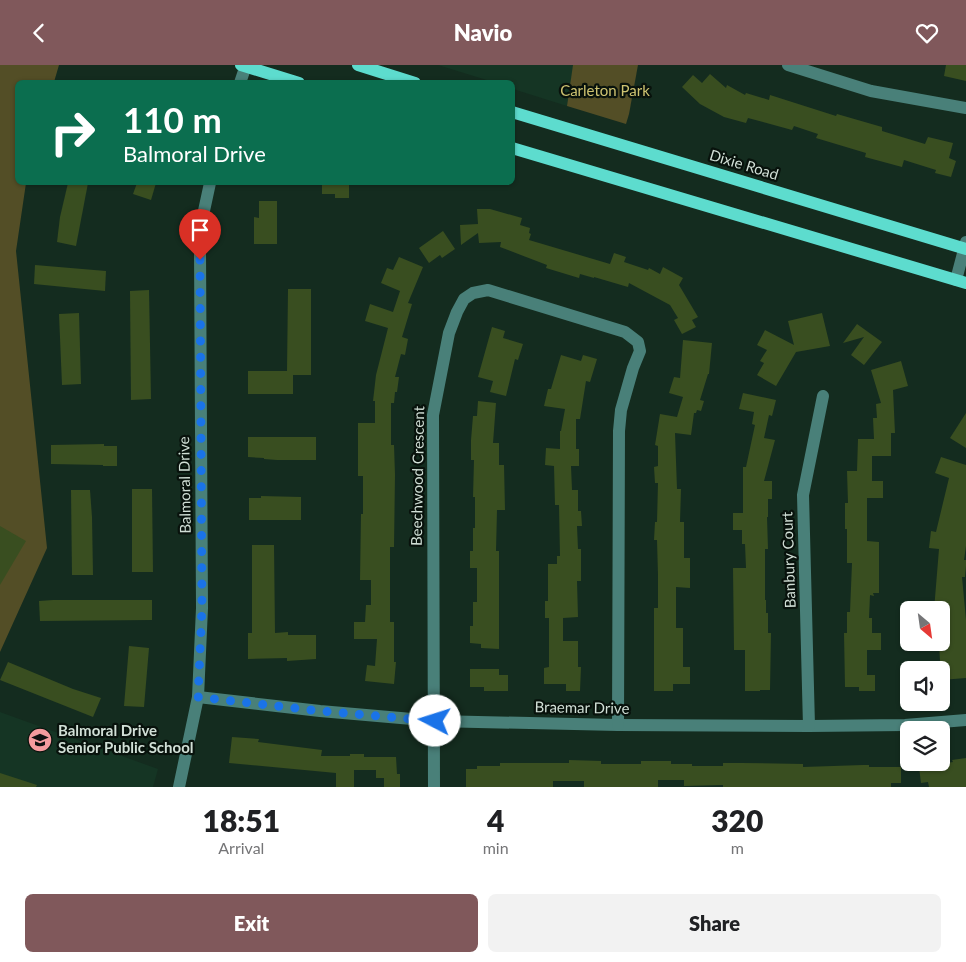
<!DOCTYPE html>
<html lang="en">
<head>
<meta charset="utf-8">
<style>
	:root { --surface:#fff; --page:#f2f2f2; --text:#202124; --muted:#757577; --accent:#80585b }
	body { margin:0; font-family:Lato,sans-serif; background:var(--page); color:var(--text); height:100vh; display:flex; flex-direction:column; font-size:19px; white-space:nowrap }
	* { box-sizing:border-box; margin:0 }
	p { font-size:16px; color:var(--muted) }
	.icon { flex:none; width:28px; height:28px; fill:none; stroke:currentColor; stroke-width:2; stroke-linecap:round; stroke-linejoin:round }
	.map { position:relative; height:722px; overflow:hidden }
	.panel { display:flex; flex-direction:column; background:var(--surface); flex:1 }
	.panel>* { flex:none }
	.hud { position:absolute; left:15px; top:15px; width:500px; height:105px; border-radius:8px; box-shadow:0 1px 4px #0004; background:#0b6e4f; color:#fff; overflow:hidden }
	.needle { width:32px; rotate:151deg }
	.fabs { position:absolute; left:900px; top:536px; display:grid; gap:10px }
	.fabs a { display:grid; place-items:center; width:50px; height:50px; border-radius:8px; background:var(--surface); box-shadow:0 1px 4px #0004; font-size:25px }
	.pin { position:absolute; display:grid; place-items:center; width:42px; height:42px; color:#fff; margin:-51px -21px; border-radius:50% 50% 50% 0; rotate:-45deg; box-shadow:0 0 5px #0007 }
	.pin .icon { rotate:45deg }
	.me { position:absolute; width:55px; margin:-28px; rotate:275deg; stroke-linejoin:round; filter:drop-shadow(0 0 4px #0008) }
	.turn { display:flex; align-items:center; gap:18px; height:105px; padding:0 25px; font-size:22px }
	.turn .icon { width:65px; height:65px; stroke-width:2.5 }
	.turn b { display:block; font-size:35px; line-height:42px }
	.eta { display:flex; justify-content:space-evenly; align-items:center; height:85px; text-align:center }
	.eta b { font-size:30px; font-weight:800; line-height:35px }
	.action { display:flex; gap:10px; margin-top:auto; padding:10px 25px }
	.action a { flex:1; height:58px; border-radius:8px; background:var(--accent); color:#fff; font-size:20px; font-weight:800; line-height:58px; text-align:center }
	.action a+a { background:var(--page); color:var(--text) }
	header { display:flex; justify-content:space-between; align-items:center; height:65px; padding:0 25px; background:var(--accent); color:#fff; font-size:22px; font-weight:800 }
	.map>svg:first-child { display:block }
	.built { fill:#153524 }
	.green { fill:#534e26 }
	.building { fill:#394e20 }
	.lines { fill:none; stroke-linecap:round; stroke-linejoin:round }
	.minor { stroke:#498079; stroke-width:12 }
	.major { stroke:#5ddcce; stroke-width:12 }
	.route { stroke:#1a73e8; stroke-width:9; stroke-dasharray:0 16.2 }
	.labels { text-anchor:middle; stroke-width:4.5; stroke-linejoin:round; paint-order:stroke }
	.park-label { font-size:15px; fill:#cec371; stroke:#08120c }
	.street-label { font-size:15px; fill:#d1dfd6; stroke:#08120c }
	.poi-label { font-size:15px; font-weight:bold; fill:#d1dfd6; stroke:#08120c; text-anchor:start }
</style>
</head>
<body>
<header><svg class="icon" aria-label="back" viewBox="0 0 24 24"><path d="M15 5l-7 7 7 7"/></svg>Navio<svg class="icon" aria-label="heart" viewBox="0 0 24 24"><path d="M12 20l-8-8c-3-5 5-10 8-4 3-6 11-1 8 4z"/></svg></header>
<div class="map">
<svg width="966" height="722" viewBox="0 0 966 722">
	<rect width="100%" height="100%" fill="#142c1f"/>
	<g class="built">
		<polygon points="438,0 574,0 567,41 513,24 512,18 493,17"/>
		<polygon points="0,647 158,704 153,722 0,722"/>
	</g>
	<g class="green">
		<polygon points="0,0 59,0 54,17 18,18 18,118 26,118 16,186 47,483 0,587"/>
		<polygon points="573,0 638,0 629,49 626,59 567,41"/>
	</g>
	<g class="building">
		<polygon points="946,0 966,0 966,16 944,11"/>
		<polygon points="710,9 726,23 727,20 745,30 746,28 769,35 770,30 836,51 837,49 882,62 882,66 925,79 928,72 953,78 949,93 956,96 951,112 935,108 936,105 904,95 902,102 865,92 866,88 816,73 818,69 794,61 792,65 748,53 746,58 724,52 700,39 682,22 693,10 702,18"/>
		<polygon points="68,118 88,118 76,181 57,177 60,152"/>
		<polygon points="137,118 156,118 151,135 133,129"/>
		<polygon points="322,118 349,118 349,133 335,133 335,129 322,129"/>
		<polygon points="259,136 277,136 277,179 254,179 254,152 259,153"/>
		<polygon points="477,144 490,144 522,153 520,160 530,163 529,168 531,169 529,175 610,199 614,188 626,192 624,197 648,205 649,203 660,209 663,202 683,213 679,220 698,252 692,255 696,262 682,269 674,255 678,253 670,240 629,218 628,222 594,212 594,213 580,209 579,213 546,203 547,200 500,182 501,177 479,178 478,168 461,180 460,160 478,159"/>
		<polygon points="443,166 455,184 442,193 440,190 429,198 419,183"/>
		<polygon points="399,192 423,202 408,238 412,239 402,272 408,274 405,290 401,289 395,312 399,312 397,327 395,327 394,338 391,338 391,380 394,380 395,410 394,482 390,482 390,557 394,557 394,597 396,597 394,619 365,616 367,600 375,601 377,574 354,574 354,557 365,557 366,540 371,540 371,515 360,515 361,449 363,449 363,411 358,411 358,358 375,358 375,336 373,336 376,310 388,263 365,256 370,239 393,247 400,226 381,218 387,203 393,205"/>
		<polygon points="35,200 106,206 105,226 34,219"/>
		<polygon points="288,224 311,224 311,310 293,310 293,329 248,329 248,306 287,306"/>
		<polygon points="149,225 151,334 131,335 130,226"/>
		<polygon points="79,248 81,319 62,320 59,249"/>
		<polygon points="822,248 830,281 796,287 776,321 757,310 764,298 760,296 767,285 757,280 765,265 794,280 788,256"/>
		<polygon points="857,259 882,277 864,300 851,290 864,272 843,278"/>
		<polygon points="492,262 505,266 503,273 523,279 518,295 515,294 506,331 490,327 493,316 478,312"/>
		<polygon points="683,275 712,278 709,309 708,309 700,335 704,336 701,346 697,345 696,348 694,348 691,370 675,368 677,424 681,424 680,457 684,457 684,493 690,493 690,523 676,522 676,563 683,563 683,602 690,602 690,619 673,619 673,626 654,626 654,543 658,543 658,510 657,475 654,475 655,457 657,457 658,418 655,418 654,402 658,401 658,381 655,380 660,349 677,352 683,332 669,328 674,312 680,313"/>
		<polygon points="561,290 581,296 583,290 597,294 590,317 586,316 580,354 576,354 576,384 579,384 579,401 571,401 572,425 578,425 578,446 581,446 582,461 577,461 578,484 581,484 581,516 577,516 578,552 563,553 563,576 578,576 578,602 581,602 580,626 566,626 566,619 544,619 544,603 549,602 549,553 545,553 545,536 548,536 548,499 557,499 557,491 560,491 559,440 555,440 554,401 545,400 546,383 560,384 560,366 561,366 565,344 544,341 548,324 551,324"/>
		<polygon points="901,296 908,321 893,325 895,368 891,368 891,391 872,391 872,416 883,416 883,433 867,433 867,476 879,477 879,528 873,528 874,531 870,530 869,553 872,553 872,568 881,568 881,585 867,585 867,610 875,610 875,626 859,626 859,622 845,622 844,568 847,568 847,547 850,547 852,498 847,498 847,464 845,464 845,438 848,438 847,406 857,406 858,374 874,374 873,353 877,353 876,339 881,338 871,305"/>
		<polygon points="743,328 776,335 772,351 769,350 764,373 775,375 764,416 772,416 772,434 768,434 768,452 767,452 768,484 765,484 765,535 766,535 766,548 768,548 768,568 771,568 770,625 760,625 760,626 745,626 745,585 734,585 733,503 746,503 745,479 742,479 742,465 733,465 733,448 743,448 743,402 746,402 755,360 752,359 754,347 739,344"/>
		<polygon points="478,336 496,338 493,378 499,378 499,400 504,400 505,445 497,445 496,486 499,486 499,584 481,583 481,579 470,578 470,561 473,561 473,537 477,537 477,503 470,503 470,486 473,486 473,463 475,463 475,432 473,432 474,395 471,395 471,375 473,351 477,351"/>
		<polygon points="966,348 966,383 950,373"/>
		<polygon points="248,372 316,372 316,395 277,395 264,394 264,393 248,392"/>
		<polygon points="104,379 104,381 117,381 117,401 103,401 103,400 51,399 51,380"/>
		<polygon points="941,392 966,400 966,481 964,495 966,495 966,501 965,512 962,512 966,555 966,613 941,615 939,578 941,578 941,545 934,545 939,484 929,483 931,466 936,467 949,413 935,408"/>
		<polygon points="132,424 152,424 153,507 132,507"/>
		<polygon points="71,425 90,425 92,452 93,510 72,510"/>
		<polygon points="261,431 301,432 301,455 249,455 249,433 261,433"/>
		<polygon points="0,461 26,476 0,520"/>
		<polygon points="252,480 274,480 275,568 288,567 288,570 316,570 316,594 287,596 287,593 248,594 248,568 252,568"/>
		<polygon points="53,535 152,535 152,555 40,556 39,536"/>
		<polygon points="129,581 149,583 144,642 124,641"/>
		<polygon points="8,597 73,624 101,633 93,652 0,615"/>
		<polygon points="470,604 499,604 499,610 508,610 508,626 484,626 484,622 470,622"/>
		<polygon points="232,672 259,674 258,677 322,685 321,691 350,691 350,689 364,689 364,692 396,692 397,709 400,709 400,722 384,722 384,713 376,713 376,705 354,705 354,722 336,722 336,708 229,698"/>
		<polygon points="966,693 966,722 929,722 928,717 921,718 919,702 953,697 952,695"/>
		<polygon points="569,695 601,696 601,699 641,699 641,696 671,696 671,699 692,699 692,701 723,701 723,698 741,698 803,699 803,702 863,700 869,700 869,702 901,702 901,718 891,718 891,722 723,722 723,720 684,721 684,715 658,715 658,722 584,722 584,716 553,716 553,722 466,722 466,704 477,704 477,701 500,701 500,698 569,698"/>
		<polygon points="0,708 37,720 36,722 0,722"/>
	</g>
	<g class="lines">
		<g class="minor">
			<polyline points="788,0 871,26 966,43"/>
			<polyline points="240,18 246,0"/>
			<polyline points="956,215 966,177"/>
			<polyline points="198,632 320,646 435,656 618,660 809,661 905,660 966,655"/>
			<polyline points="809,661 803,430 823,331"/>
			<polyline points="179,722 198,632 202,543 200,185 202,155 210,118"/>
			<polyline points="434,722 433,350 449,268 457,247 464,234 473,228 488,225 625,267 638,277 640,286 633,303 621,345 619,366 618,660"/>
		</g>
		<g class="major">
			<polyline points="241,0 299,18"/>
			<polyline points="358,0 415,18"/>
			<polyline points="512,47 966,184"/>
			<polyline points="512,83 966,218"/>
		</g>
	</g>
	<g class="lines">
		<polyline class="route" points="200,195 202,543 198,632 320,646 435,656"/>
	</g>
	<defs>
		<g id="school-disc" transform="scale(1.25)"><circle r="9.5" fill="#f59b9e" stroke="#08120c"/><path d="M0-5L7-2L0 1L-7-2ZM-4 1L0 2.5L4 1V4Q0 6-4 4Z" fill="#111"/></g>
	</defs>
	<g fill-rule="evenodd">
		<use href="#school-disc" x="40" y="675"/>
	</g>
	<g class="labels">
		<g class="park-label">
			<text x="605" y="31">Carleton Park</text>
		</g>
		<g class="street-label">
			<text transform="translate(744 100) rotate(17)" y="5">Dixie Road</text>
			<text transform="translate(418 411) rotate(-89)" y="5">Beechwood Crescent</text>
			<text transform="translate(185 420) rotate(-91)" y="5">Balmoral Drive</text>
			<text transform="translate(789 495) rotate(-92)" y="5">Banbury Court</text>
			<text transform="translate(582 643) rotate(1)" y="5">Braemar Drive</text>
		</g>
		<g class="poi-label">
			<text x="58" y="671">Balmoral Drive<tspan x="58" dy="17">Senior Public School</tspan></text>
		</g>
	</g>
</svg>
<div class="fabs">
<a><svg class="needle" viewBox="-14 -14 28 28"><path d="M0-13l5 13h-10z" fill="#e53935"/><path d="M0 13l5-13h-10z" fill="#757577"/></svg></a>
<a><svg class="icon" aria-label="sound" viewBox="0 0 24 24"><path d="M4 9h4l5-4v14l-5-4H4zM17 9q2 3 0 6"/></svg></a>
<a><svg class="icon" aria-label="layers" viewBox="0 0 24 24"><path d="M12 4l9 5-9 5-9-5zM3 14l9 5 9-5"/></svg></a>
</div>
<div class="pin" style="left:200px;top:195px;background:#d93025"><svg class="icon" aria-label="arrive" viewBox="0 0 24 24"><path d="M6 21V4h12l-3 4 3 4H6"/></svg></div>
<svg class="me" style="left:435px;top:656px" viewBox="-20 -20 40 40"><circle r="19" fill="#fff"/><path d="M0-13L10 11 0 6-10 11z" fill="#1a73e8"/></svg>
<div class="hud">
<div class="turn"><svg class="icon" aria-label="right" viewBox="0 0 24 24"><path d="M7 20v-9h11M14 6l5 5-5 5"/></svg><div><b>110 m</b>Balmoral Drive</div></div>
</div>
</div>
<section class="panel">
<div class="eta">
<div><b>18:51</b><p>Arrival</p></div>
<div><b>4</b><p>min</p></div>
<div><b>320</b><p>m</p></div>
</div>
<div class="action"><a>Exit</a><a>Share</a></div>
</section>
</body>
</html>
